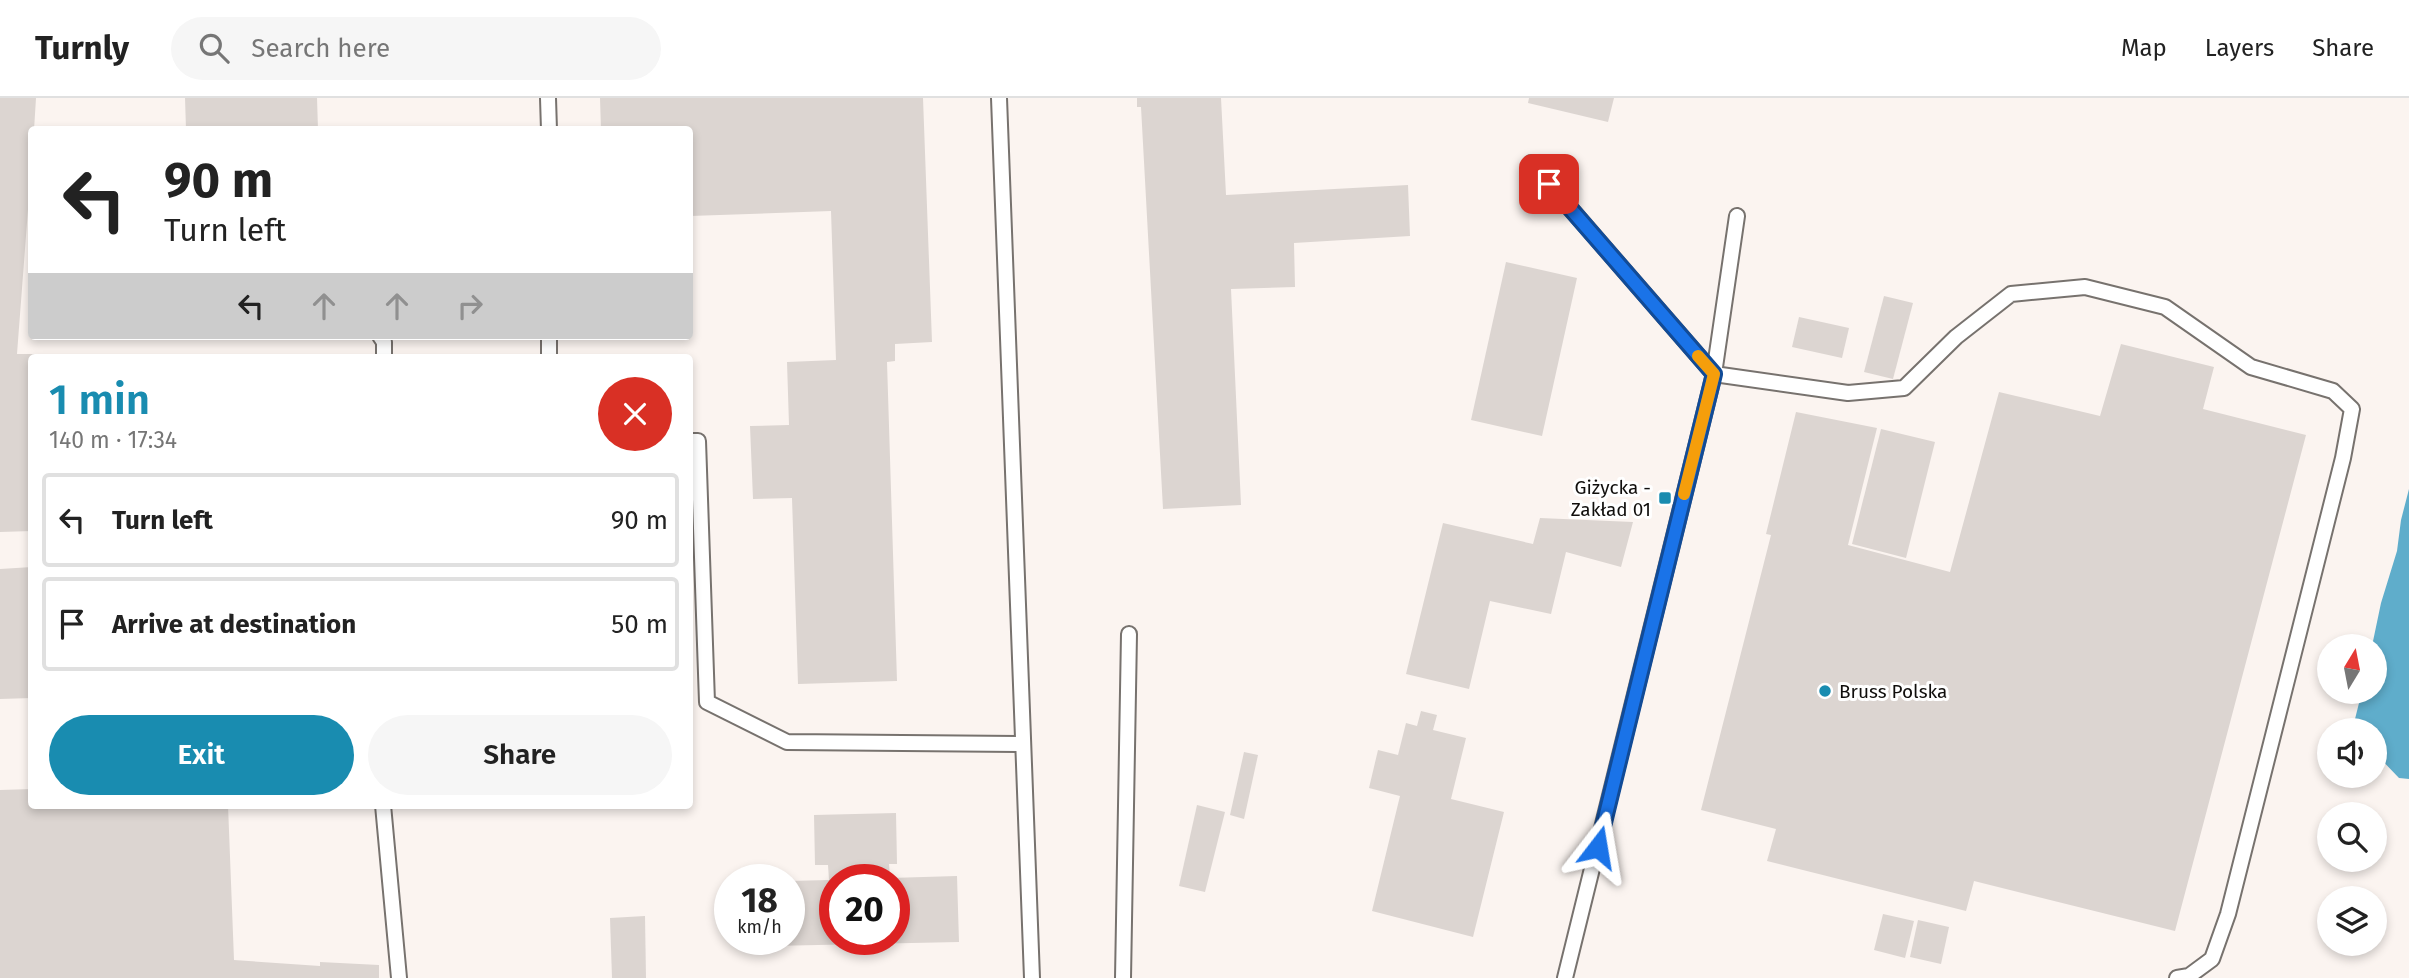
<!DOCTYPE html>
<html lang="en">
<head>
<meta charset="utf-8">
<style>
	:root { --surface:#fff; --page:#f6f6f6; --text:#222; --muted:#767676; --line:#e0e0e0; --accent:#198cb0 }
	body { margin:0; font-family:"Fira Sans",sans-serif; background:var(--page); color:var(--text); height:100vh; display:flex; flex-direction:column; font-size:26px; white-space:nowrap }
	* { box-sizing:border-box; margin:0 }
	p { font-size:23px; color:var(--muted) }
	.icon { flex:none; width:38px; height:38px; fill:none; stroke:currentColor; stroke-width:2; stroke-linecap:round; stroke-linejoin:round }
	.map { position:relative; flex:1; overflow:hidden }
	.details { position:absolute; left:28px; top:256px; width:665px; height:455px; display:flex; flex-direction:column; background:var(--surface); border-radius:7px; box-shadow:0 4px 10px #0003 }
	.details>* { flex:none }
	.guide { position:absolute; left:28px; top:28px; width:665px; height:214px; border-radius:7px; box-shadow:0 4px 10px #0003; background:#fff; color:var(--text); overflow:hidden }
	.needle { width:46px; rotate:10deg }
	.fabs { position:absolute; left:2317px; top:536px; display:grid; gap:14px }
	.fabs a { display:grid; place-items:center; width:70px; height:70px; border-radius:50%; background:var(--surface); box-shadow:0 4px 10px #0003; font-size:35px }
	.speed { position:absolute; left:714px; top:766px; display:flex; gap:14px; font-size:35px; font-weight:700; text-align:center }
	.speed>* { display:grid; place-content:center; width:91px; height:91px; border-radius:50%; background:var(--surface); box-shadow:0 4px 10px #0003; line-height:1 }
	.speed small { font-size:18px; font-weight:400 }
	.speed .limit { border:10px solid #d22; background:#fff; color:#111 }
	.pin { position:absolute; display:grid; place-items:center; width:60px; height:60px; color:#fff; margin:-30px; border-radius:14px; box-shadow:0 4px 10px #0006 }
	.me { position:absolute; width:77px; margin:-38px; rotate:14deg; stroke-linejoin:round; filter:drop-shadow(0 0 5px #0008) }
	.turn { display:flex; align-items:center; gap:24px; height:147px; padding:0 21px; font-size:32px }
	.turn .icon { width:91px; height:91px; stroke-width:2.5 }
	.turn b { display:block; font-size:49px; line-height:60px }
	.lanes { display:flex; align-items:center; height:66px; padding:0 21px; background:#0003; justify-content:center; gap:35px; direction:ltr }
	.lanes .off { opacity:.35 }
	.round { display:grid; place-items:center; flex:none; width:74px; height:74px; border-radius:37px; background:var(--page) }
	.overview { display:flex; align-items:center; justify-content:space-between; height:119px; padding:0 21px }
	h1 { font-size:42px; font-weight:600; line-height:52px; color:var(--accent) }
	.primary-button { display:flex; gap:14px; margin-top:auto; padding:14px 21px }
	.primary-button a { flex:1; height:80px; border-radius:42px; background:var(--accent); color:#fff; font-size:28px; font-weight:600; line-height:80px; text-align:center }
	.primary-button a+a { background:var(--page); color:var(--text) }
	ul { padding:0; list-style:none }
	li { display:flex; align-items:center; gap:21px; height:94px; margin:0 14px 10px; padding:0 7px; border:4px solid var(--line); border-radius:7px }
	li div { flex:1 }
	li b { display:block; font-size:26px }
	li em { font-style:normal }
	header { display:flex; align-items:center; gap:42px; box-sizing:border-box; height:98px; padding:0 35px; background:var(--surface); border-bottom:2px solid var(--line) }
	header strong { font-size:33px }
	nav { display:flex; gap:38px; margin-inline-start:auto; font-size:24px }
	.search { width:490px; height:63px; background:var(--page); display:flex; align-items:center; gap:18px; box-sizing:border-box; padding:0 24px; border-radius:38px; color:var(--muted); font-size:26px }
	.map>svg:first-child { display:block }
	.water { fill:#5fadcb }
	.building { fill:#dcd5d1; fill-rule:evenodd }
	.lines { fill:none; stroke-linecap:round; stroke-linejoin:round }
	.service-casing { stroke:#77726e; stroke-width:18 }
	.service { stroke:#fff; stroke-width:14 }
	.route-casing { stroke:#114b97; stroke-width:18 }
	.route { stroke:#1a73e8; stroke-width:12 }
	.slow { stroke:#f59e0b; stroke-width:12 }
	.poi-dot { fill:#198cb0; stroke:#fff; stroke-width:2.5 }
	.labels { text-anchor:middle; stroke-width:6; stroke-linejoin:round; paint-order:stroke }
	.poi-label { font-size:19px; fill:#100e0c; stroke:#fff; text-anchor:end }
</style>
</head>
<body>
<header>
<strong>Turnly</strong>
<div class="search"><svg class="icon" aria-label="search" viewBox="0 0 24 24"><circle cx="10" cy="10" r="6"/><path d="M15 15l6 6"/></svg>Search here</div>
<nav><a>Map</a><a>Layers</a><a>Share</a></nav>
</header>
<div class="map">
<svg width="2409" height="880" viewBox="0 0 2409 880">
	<rect width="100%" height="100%" fill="#fbf4f0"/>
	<polygon class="water" points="2409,391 2409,681 2399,680 2375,655 2375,632 2360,632 2355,621 2362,593 2375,593 2375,548 2372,548 2381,505 2397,453 2401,422"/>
	<g class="building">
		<polygon points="0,0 36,0 34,32 32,32 32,59 17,256 37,256 37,259 32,259 32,433 0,434"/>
		<polygon points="185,0 317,0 318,32 186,32"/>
		<polygon points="600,0 923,0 932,244 895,246 895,263 887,264 897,583 798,586 792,400 753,401 750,328 789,327 787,264 836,262 831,113 690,118 690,32 601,32"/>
		<polygon points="1137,0 1221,0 1226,97 1408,87 1410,138 1294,145 1295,189 1231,191 1241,407 1163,411 1141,9 1137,9"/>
		<polygon points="1529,0 1614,0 1608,24 1528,5"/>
		<polygon points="1506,164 1577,180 1542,338 1471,322"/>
		<polygon points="1884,198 1913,205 1893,281 1864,274"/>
		<polygon points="1799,219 1849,230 1842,260 1792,249"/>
		<polygon points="2121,246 2214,269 2203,311 2306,337 2175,833 1974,783 1966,813 1767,763 1776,731 1701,712 1771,437 1766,436 1796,314 1877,330 1848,447 1950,474 1999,294 2100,318"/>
		<polygon points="1881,331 1935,344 1906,460 1852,446"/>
		<polygon points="1540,420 1633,424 1621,469 1566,454 1551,516 1490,503 1469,591 1406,576 1443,425 1533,446"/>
		<polygon points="32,469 32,600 0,601 0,471"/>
		<polygon points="1421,613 1437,617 1433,632 1466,640 1451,701 1504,714 1473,839 1372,813 1400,698 1369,690 1378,652 1398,657 1406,625 1417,628"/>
		<polygon points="1244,654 1258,657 1244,721 1230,717"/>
		<polygon points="32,691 32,707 228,707 234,862 320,868 320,864 379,867 379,880 0,880 0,692"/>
		<polygon points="1197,707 1225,714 1205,794 1179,788"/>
		<path d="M 896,715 L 897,766 L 889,766 L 890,780 L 957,778 L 959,844 L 771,848 L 771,842 L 789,842 L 789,783 L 829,782 L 828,767 L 815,767 L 814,717 ZM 835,782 L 894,782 L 894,842 L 835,842 Z"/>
		<polygon points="1883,816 1914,823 1905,860 1874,852"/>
		<polygon points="645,818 646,880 612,880 610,820"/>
		<polygon points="1918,822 1949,829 1941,866 1910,859"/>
	</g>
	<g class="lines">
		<g class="service-casing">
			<g id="service">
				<polyline points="548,0 549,32"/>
				<polyline points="999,0 1032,880"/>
				<polyline points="1531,65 1714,276 1848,295 1904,290 1956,239 2011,196 2085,189 2165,209 2251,269 2333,293 2352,311 2343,360 2228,816 2212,861 2189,878 2177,880"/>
				<polyline points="380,238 384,244 384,259"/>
				<polyline points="549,238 549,259"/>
				<polyline points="690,343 698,343 707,604 787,644 1023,646"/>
				<polyline points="383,707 399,880"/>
				<polyline points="1123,880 1129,536"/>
				<polyline points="1565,880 1714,276 1737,118"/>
			</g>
		</g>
		<use href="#service" class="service"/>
	</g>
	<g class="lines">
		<g class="route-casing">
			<polyline id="route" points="1549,86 1714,276 1598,749"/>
		</g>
		<use href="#route" class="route"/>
		<polyline class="slow" points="1684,396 1714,276 1698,258"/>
	</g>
	<g class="poi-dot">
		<rect x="1658" y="393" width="14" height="14" rx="3.5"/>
		<circle cx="1825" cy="593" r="7"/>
	</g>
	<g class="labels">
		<g class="poi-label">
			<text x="1651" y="396">Giżycka -<tspan x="1651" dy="22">Zakład 01</tspan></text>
			<text x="1839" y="600" text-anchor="start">Bruss Polska</text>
		</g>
	</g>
</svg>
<div class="fabs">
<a><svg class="needle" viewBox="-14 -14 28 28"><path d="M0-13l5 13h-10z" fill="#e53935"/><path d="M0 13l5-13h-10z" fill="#767676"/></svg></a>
<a><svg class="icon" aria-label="sound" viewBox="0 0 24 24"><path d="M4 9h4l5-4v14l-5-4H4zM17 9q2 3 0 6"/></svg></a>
<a><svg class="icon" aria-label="search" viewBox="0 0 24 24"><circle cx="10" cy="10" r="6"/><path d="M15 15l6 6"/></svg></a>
<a><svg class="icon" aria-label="layers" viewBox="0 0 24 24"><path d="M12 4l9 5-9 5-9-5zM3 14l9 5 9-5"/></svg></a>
</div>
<div class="speed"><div>18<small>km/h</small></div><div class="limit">20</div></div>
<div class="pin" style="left:1549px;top:86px;background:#d93025"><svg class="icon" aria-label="arrive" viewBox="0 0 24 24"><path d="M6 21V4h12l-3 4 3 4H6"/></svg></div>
<svg class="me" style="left:1598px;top:749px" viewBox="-20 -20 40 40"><path d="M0-17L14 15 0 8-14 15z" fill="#1a73e8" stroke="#fff" stroke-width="4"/></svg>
<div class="guide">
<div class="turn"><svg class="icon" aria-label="left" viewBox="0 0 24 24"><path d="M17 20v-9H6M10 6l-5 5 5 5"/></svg><div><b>90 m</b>Turn left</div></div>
<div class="lanes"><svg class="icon" aria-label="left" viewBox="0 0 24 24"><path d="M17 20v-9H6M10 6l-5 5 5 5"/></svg><svg class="icon off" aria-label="ahead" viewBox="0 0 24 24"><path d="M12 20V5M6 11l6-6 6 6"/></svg><svg class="icon off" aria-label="ahead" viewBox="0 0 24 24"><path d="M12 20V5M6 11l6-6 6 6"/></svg><svg class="icon off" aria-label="right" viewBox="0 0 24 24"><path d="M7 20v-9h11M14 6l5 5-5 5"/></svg></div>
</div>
<section class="details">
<div class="overview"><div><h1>1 min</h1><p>140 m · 17:34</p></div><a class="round" style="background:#d93025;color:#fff"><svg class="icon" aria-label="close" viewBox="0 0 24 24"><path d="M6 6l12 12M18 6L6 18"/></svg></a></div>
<ul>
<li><svg class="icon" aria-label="left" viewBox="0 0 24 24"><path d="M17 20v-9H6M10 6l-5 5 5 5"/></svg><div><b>Turn left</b></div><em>90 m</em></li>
<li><svg class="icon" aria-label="arrive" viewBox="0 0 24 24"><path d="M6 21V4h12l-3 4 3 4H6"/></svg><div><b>Arrive at destination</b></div><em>50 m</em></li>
</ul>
<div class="primary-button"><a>Exit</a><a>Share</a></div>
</section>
</div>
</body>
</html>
